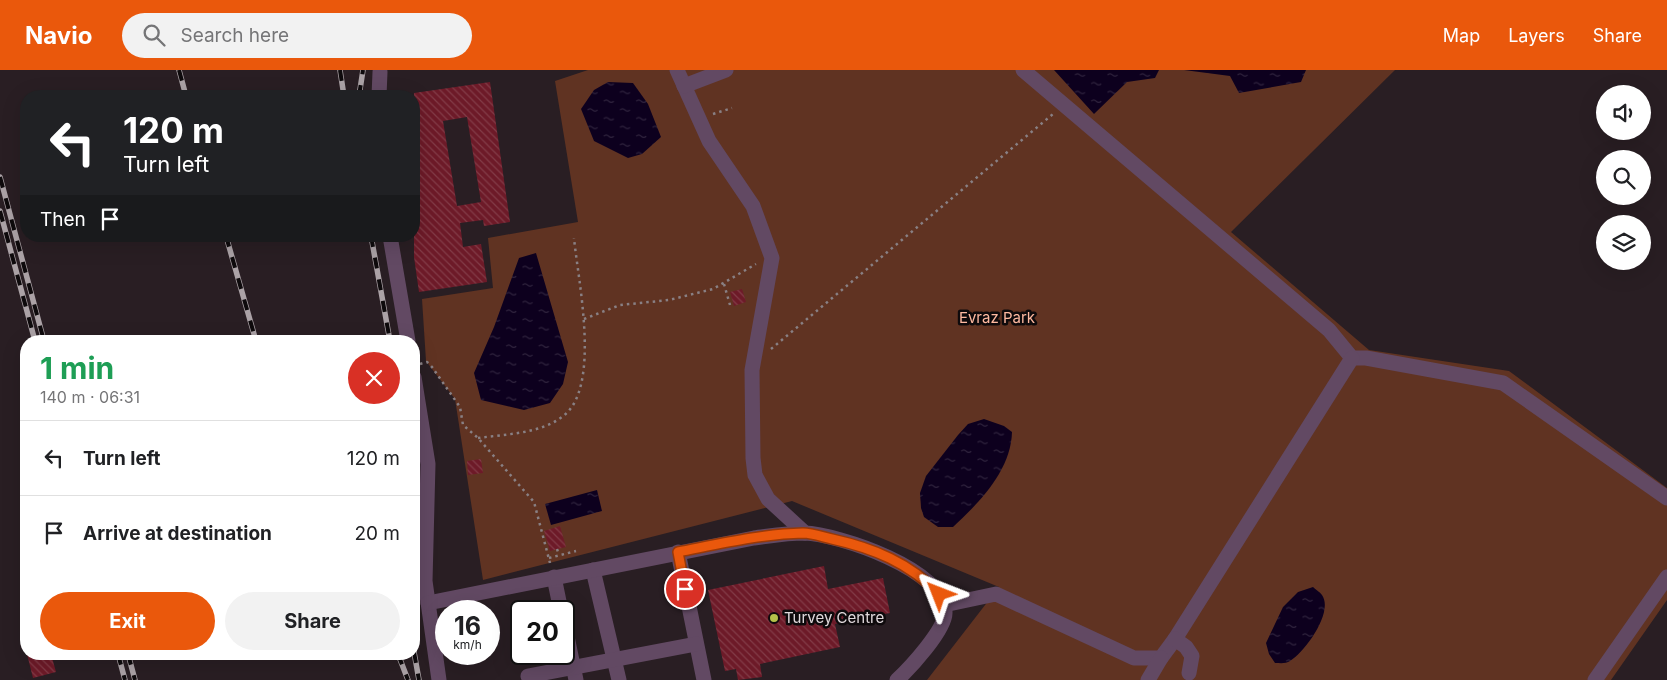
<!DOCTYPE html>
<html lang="en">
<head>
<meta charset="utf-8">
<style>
	:root { --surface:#fff; --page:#f2f2f2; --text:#202124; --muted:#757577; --line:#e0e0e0; --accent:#ea580c }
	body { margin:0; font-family:Inter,sans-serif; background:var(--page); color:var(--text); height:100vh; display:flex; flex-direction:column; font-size:19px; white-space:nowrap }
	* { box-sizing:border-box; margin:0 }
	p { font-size:16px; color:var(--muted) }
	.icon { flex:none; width:28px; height:28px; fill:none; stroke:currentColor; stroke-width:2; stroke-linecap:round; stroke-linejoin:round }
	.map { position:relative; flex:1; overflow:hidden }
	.details { position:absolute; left:20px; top:265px; width:400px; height:325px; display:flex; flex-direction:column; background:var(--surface); border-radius:20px; box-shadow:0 5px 20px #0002 }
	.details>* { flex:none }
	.top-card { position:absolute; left:20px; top:20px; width:400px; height:152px; border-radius:20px; box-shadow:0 5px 20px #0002; background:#202124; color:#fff; overflow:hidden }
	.fabs { position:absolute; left:1596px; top:15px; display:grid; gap:10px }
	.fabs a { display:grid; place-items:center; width:55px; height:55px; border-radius:50%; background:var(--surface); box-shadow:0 5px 20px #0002; font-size:25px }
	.speed { position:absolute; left:435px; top:530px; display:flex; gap:10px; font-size:25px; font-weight:700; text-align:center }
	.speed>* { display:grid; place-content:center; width:65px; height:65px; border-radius:50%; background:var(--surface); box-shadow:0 5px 20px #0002; line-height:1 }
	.speed small { font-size:12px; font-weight:400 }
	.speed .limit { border:2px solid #111; border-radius:8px; background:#fff; color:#111 }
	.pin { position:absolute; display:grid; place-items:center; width:42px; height:42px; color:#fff; margin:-21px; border:2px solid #fff; border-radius:50%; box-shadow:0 1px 5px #0007 }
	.me { position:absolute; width:55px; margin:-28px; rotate:315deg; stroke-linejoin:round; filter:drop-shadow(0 0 4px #0008) }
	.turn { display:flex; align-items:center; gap:18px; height:105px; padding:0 20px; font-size:22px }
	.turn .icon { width:65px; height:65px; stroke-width:2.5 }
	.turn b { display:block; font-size:35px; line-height:42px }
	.then { display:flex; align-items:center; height:48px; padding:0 20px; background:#0003; gap:10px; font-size:19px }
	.round { display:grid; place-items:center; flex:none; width:52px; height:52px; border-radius:26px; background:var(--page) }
	.head { display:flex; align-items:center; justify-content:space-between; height:85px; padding:0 20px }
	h1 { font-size:30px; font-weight:700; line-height:38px; color:#1e9e55 }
	.primary-button { display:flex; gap:10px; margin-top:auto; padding:10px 20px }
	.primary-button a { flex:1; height:58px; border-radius:30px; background:var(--accent); color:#fff; font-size:20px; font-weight:700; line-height:58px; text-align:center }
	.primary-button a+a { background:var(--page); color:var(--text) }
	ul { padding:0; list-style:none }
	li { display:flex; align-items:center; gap:15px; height:75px; padding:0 20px; border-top:1px solid var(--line) }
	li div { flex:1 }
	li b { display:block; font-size:19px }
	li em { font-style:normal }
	header { display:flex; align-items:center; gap:30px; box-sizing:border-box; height:70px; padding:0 25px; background:var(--accent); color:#fff }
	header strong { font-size:24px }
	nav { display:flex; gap:28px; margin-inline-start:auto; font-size:18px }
	.search { width:350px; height:45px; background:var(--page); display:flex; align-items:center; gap:12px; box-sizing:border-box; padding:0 18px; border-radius:28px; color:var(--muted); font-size:19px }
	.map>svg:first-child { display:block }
	.green { fill:#603322 }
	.water { fill:url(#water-ripples) }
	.building { fill:url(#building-back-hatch); fill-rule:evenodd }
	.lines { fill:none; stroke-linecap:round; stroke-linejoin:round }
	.path { stroke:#898084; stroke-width:2.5; stroke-dasharray:2.5 4; stroke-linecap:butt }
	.minor { stroke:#624963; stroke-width:15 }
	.rail-casing { stroke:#aba2a6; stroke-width:5.5 }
	.rail { stroke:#0e0a0c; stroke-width:4; stroke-dasharray:11; stroke-linecap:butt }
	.route-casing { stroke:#983908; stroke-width:12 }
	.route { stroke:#ea580c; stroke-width:9 }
	.poi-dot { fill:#b4c24a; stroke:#0e0a0c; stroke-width:2 }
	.labels { text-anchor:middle; stroke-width:5; stroke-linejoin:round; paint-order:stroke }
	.park-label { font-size:15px; fill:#feb9a0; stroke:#0e0a0c }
	.poi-label { font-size:15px; fill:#e0d8db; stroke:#0e0a0c; text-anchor:start }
</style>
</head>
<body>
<header>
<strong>Navio</strong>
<div class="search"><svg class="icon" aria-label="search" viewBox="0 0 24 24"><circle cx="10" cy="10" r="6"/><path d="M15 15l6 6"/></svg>Search here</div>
<nav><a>Map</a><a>Layers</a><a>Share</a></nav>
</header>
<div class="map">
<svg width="1667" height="610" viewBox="0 0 1667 610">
	<defs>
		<pattern id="water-ripples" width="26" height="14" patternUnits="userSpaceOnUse" patternTransform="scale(1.25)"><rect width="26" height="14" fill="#0d001e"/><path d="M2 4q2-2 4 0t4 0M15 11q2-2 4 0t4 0" fill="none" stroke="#30243e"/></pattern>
		<pattern id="building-back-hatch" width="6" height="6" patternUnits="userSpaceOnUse" patternTransform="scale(1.25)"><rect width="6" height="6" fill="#6d1a28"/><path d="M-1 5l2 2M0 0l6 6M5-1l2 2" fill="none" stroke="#823b47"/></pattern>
	</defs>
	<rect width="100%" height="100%" fill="#291e23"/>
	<polygon class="green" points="588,0 1395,0 1231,162 1369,280 1509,301 1667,418 1667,530 1611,610 927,610 999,517 792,431 483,510 455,329 426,291 422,229 493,218 488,168 578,152 555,11"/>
	<g class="water">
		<polygon points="1054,0 1159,0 1155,8 1127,12 1094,44"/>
		<polygon points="1184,0 1306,0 1301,12 1239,23 1230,6"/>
		<polygon points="608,12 633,13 648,34 661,67 642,84 628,88 594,71 581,39 594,20"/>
		<polygon points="536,183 568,292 563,314 550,333 524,340 481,330 474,303 494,257 519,188"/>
		<path d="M 984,349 L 1004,356 L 1012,362 C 1011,400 980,432 953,457 L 938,457 L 924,447 L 921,438 L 920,423 L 926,406 L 958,365 L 968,354 Z"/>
		<polygon points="597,420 602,441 551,455 545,434"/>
		<path d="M 1313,517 C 1315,519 1320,522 1322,525 C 1334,542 1305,582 1290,591 C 1286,594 1280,593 1275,593 L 1269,584 L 1266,573 L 1283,537 L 1298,522 Z"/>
	</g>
	<g class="building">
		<path d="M 490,12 L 510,152 L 484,156 L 483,150 L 460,153 L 463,177 L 481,174 L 487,212 L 419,222 L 414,187 L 414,23 ZM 467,47 L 481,132 L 457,136 L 443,51 Z"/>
		<polygon points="742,219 746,232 734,236 730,222"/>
		<polygon points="481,389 483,403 468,405 467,391"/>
		<polygon points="560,456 566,477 550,481 544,461"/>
		<polygon points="824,496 828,519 883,508 890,543 835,554 840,577 760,594 762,607 738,610 736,599 725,601 708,520"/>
		<polygon points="27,584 51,584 56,602 33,608"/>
	</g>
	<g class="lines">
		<g class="path">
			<polyline points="713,44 732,38"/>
			<polyline points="724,214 730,235"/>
			<polyline points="584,249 620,235 669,230 713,219 756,194"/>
			<polyline points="771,279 1053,44"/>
			<polyline points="420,294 427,292 432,297 460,337 463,355 478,368 534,432 550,493"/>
			<path d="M 478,368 C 506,364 539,364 562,347 C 602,319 578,211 574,168"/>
			<polyline points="557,479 559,485"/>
			<polyline points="549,488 576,481"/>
		</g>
		<g class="minor">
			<polyline points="677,0 709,71 753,136 772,188 752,300 753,388 755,405 768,429 805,463"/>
			<polyline points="1023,0 1329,260 1352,288 1366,288 1503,313 1667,428"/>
			<polyline points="684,16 726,0"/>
			<polyline points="379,26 380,2"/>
			<polyline points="390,166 408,271"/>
			<polyline points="414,307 428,394 425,511 439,610"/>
			<polyline points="678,482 704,610"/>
			<polyline points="593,500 619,610"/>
			<polyline points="554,507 561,541"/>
			<path d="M 428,533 L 754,468 C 770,466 787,463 804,463 C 838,464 947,500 945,543 C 945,560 910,598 897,610"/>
			<polyline points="944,535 996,524 1134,588 1161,588 1175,569 1352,288"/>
			<polyline points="564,552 576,610"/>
			<polyline points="1175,569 1186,577 1192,586 1189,603"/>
			<polyline points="528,606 696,574"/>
			<polyline points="1148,610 1161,588"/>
			<polyline points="1595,610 1667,507"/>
		</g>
		<g class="rail-casing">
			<g id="rail">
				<polyline points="179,0 186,26"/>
				<polyline points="340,0 344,26"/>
				<polyline points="359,26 363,0"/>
				<polyline points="0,107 44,271"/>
				<polyline points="0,141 35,271"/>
				<polyline points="226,166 256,271"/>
				<polyline points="371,166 390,271"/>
				<polyline points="414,582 419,610"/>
				<polyline points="118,584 125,610"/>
				<polyline points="128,584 135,610"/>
				<polyline points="398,584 408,610"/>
			</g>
		</g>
		<use href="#rail" class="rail"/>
	</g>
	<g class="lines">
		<g class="route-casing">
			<path id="route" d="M 685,519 L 678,482 C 719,474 761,464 803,463 C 812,463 823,467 832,469 C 873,478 910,493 939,524"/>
		</g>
		<use href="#route" class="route"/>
	</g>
	<circle class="poi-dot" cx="774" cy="548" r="5"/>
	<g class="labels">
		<g class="park-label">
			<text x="997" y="253">Evraz Park</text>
		</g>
		<g class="poi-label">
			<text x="784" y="553">Turvey Centre</text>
		</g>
	</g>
</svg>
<div class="fabs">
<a><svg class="icon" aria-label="sound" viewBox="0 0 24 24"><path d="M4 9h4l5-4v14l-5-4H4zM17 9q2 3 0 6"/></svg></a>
<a><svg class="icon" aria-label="search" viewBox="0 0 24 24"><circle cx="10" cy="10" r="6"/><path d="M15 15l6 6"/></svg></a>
<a><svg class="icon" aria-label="layers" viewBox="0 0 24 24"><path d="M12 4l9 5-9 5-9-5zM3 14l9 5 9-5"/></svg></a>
</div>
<div class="speed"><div>16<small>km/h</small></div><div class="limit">20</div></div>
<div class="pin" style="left:685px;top:519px;background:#d93025"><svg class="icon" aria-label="arrive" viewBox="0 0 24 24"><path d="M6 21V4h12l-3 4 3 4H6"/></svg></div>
<svg class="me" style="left:939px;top:524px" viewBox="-20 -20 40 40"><path d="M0-17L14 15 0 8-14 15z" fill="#ea580c" stroke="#fff" stroke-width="4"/></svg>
<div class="top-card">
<div class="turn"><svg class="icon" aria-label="left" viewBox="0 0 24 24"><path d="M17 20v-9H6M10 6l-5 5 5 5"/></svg><div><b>120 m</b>Turn left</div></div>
<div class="then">Then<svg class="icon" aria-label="arrive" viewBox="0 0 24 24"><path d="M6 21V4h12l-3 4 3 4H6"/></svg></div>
</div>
<section class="details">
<div class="head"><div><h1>1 min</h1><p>140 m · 06:31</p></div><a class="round" style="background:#d93025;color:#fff"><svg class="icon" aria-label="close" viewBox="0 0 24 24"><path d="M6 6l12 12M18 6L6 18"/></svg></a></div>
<ul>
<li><svg class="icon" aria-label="left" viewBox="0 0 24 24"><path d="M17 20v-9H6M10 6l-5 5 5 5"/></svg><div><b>Turn left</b></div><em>120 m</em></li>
<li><svg class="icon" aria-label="arrive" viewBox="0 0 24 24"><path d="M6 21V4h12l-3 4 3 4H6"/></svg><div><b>Arrive at destination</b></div><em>20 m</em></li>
</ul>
<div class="primary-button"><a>Exit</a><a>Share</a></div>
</section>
</div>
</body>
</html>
